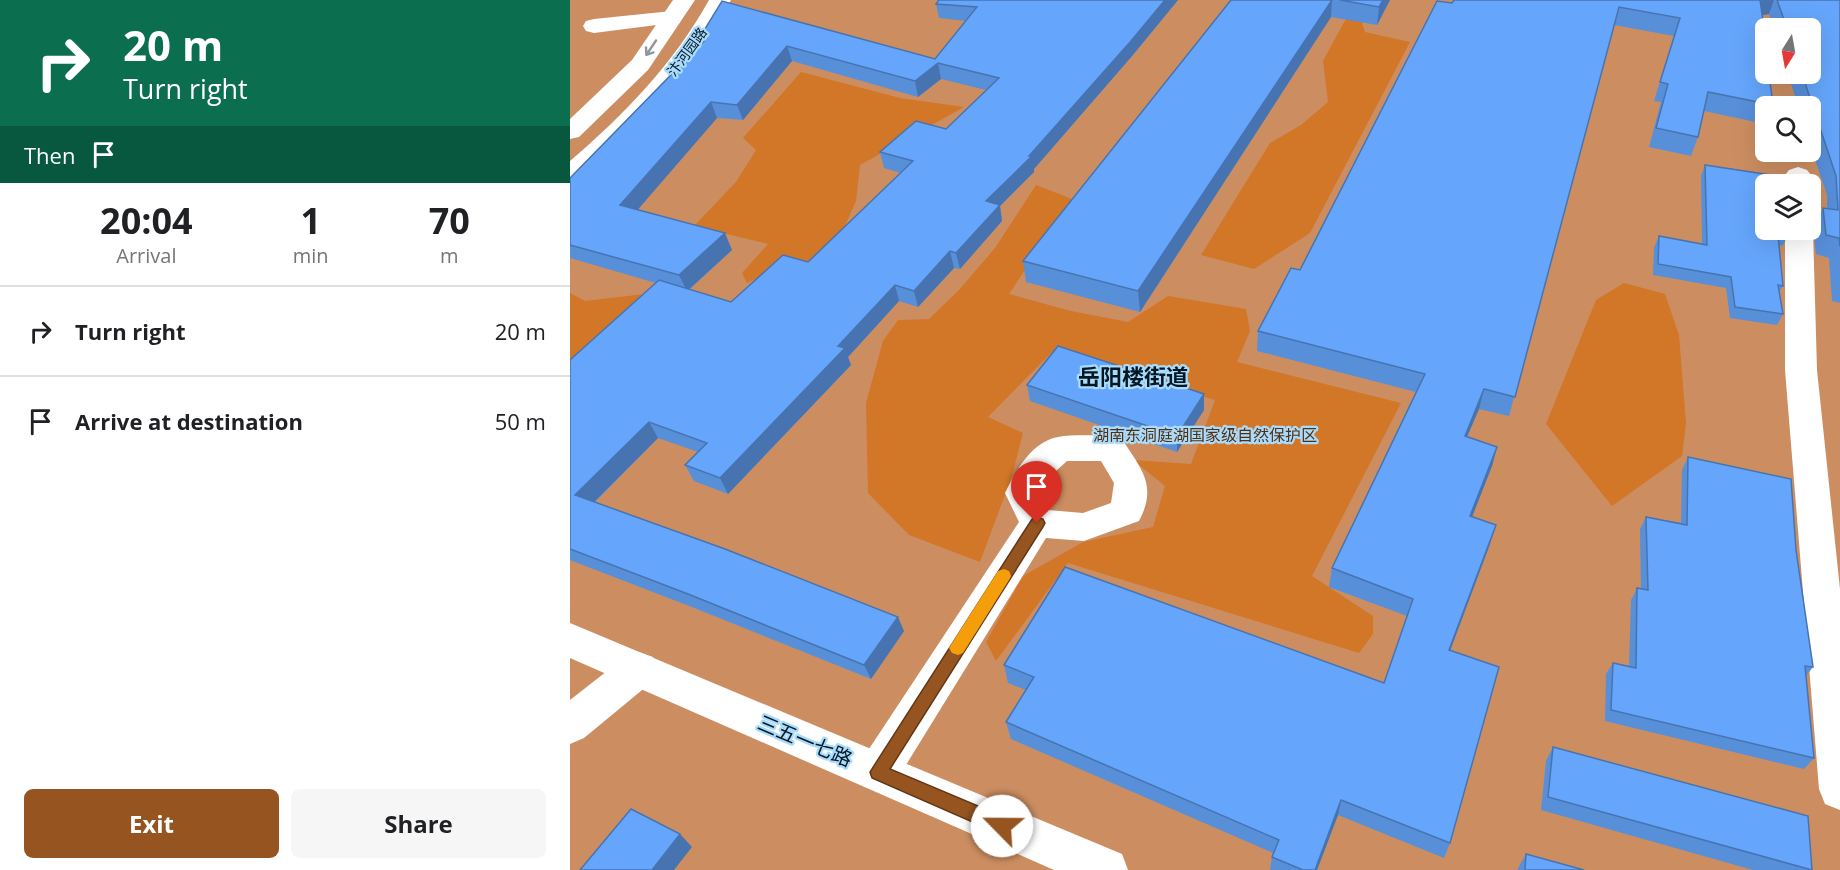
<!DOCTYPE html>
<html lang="en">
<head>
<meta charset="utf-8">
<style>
	:root { --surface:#fff; --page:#f6f6f6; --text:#202124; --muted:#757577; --line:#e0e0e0; --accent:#965520 }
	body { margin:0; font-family:"Open Sans","Noto Sans SC",sans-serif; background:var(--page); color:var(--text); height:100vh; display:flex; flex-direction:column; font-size:22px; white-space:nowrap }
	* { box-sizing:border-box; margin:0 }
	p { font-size:20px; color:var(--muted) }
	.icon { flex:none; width:33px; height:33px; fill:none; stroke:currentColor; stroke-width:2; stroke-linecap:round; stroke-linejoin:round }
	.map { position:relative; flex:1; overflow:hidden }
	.details { display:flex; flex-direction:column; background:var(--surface); width:570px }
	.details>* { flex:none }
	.hud { background:#0b6e4f; color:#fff; overflow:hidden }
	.needle { width:39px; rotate:191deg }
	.fabs { position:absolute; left:1185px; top:18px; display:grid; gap:12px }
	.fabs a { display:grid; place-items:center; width:66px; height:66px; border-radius:9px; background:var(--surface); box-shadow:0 6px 24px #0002; font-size:30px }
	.pin { position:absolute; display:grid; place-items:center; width:51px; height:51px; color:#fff; margin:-62px -26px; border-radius:50% 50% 50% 0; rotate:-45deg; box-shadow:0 0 6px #0007 }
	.pin .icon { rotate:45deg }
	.me { position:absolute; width:66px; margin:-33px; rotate:293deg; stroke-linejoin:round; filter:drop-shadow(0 0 4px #0008) }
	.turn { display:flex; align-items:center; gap:21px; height:126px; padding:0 24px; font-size:27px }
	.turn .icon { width:78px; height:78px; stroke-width:2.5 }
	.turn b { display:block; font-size:42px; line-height:51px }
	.then { display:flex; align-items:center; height:57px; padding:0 24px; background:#0003; gap:12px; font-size:22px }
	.eta { display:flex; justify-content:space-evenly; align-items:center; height:102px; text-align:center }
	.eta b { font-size:36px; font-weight:700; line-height:42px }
	.action { display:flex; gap:12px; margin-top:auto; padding:12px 24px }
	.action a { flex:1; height:69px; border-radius:9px; background:var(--accent); color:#fff; font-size:24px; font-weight:700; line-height:69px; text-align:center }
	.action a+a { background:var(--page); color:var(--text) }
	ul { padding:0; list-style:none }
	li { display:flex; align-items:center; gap:18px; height:90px; padding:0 24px; border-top:2px solid var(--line) }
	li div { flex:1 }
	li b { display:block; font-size:22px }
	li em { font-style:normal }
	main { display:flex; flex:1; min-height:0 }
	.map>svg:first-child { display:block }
	.green { fill:#cc8e61; fill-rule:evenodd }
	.forest { fill:#d27627 }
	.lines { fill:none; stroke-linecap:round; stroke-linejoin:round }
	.minor { fill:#fff; fill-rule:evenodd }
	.secondary { fill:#fff; fill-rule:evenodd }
	.primary { fill:#fff; fill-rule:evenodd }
	.wall { fill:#578fd9; fill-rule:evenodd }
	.shaded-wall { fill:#4774b0 }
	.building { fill:#65a6fc; stroke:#4774b0; stroke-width:1.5 }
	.oneway { stroke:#8e979c }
	.route { fill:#965520; stroke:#623715; stroke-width:1.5 }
	.slow { fill:#f59e0b }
	.labels { text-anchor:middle; stroke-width:4.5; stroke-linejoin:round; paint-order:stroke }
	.far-street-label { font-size:14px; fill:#041722; stroke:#a9dcfc }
	.park-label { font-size:16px; fill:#542e10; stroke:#a9dcfc }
	.near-street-label { font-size:20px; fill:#041722; stroke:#a9dcfc }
	.district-label { font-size:22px; font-weight:bold; fill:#041722; stroke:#a9dcfc }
</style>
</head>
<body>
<main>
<section class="details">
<div class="hud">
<div class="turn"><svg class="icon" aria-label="right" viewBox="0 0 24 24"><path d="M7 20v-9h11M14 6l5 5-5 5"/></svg><div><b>20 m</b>Turn right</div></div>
<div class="then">Then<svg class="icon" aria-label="arrive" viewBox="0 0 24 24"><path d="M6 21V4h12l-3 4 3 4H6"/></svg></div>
</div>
<div class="eta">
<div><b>20:04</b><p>Arrival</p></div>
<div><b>1</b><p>min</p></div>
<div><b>70</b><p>m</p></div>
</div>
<ul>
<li><svg class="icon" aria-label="right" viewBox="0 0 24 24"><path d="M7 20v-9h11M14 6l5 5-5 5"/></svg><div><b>Turn right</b></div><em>20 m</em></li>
<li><svg class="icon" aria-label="arrive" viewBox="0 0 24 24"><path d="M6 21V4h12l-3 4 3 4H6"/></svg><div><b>Arrive at destination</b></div><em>50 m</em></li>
</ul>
<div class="action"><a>Exit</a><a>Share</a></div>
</section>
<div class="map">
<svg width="1270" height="870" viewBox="0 0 1270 870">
	<rect width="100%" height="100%" fill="#9ccfee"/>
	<path class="green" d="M 0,0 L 1270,0 L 1270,870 L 0,870 ZM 1196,28 L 1240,28 L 1240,74 L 1196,74 ZM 1196,106 L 1240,106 L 1240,152 L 1196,152 ZM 1196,184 L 1240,184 L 1240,230 L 1196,230 Z"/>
	<g class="forest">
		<polygon points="786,6 795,32 840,42 740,233 684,269 631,255 700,143 731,125 758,102 753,61 773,24"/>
		<polygon points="231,72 330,98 394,107 290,165 286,201 272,233 267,264 219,263 177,283 172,273 198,244 124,226 166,182 186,150 173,138"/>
		<polygon points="466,185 502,199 439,294 501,311 558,322 598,296 676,309 680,331 667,362 831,403 742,576 803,616 803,634 789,653 498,563 426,661 416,642 453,576 513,542 583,527 595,486 563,460 621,464 645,400 483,351 418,417 453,433 442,476 410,562 339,535 298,493 296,403 313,341 328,320 359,319 389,290 425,248"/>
		<polygon points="1054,283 1095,294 1109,335 1116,423 1112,456 1042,506 976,424 1026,300"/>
		<polygon points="0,293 15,301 75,294 0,368"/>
	</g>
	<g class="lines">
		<g class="minor">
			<polygon points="102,11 110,12 113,17 110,22 24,33 16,31 13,26 16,21 24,19"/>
			<polygon points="1228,167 1237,170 1241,175 1240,185 1215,184 1215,175 1219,170"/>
			<polygon points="1240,227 1243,230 1247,370 1270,589 1270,810 1255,804 1249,789 1215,370 1215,230 1240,230"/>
			<path d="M 540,435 L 552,439 C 571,469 588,485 569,521 L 514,541 L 476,538 L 323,786 L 308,792 L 293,786 L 287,772 L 293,758 L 449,522 L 435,493 C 446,471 461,442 488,437 C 504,434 523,436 540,435 ZM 497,461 L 531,461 L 544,483 L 541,503 L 513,513 L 478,510 L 469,493 L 475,481 Z"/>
			<polygon points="69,652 83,657 89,669 83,681 14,738 0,744 0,700 55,657"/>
		</g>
		<polygon class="secondary" points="0,623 552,854 558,870 484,870 0,658"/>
		<g class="primary">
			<polygon points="103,0 125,0 78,70 9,137 0,139 0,119 62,60"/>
			<path d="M 139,0 L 161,0 C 123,71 69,127 9,179 L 0,182 L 0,161 C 55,114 104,63 139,0 Z"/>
		</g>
	</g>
	<g class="wall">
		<path d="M 608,0 L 562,56 L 464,169 L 464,172 L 430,206 L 432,221 L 390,269 L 384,268 L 348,307 L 329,301 L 278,357 L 281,365 L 158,494 L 124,481 L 115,465 L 128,452 L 88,438 L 25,502 L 334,631 L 301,679 L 127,609 L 0,560 L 0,360 L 86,283 L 0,258 L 0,178 L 136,39 L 133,32 L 365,59 L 396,21 L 369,18 L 366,4 ZM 222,61 L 348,97 L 371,79 L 416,90 L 376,129 L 310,152 L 314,168 L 331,173 L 238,262 L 161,302 L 120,289 L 162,250 L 67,210 L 147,118 L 173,120 Z"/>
		<polygon points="661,0 820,0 807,25 761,17 570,312 456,282 453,261"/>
		<polygon points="884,0 1270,0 1270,303 1262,301 1259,258 1246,254 1243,227 1253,208 1257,208 1257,195 1240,145 1240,106 1228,106 1218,74 1240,74 1240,28 1203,28 1199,14 1192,15 1203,105 1203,106 1196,106 1195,124 1134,111 1128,137 1121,156 1079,147 1091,102 1084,101 1104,36 1044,25 939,416 909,409 897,437 927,447 922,466 902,517 920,544 880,650 880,843 874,858 768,815 747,870 700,870 702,857 703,853 441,739 436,722 456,690 438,683 434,665 814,683 837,616 759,587 762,568 846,392 687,351 688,331 730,270"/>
		<polygon points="1135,165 1196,184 1218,235 1213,245 1209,246 1213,286 1209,292 1213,314 1207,325 1160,318 1156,288 1083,275 1084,247 1089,236 1132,244 1131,176"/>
		<polygon points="457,385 634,394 634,410 607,452 460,401"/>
		<polygon points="1118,457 1226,550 1243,667 1236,676 1244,758 1234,769 1035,721 1036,674 1043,663 1059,666 1061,600 1067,588 1071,589 1070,529 1076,517 1111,523 1112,470"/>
		<polygon points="983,747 1242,870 1183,870 971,810 976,761"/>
		<polygon points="956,854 1014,870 947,870"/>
	</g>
	<g class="shaded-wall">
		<polygon points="595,0 608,0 562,56 464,169 464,172 430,206 432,221 390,269 386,253 416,201 459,156"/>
		<polygon points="762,0 761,17 570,312 568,291"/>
		<polygon points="813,0 820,0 807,25 809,7"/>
		<polygon points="1190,0 1204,0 1199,14 1183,17"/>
		<polygon points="217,46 222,61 173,120 167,105"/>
		<polygon points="368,63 371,79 348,97 345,81"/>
		<polygon points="141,102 147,118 58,221 50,205"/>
		<polygon points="155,233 162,250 117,291 109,275"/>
		<polygon points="380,251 384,268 348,307 344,291"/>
		<polygon points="325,285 329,301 278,357 281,365 158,494 150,478 268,346"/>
		<polygon points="914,389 909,409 889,455 895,436"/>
		<polygon points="634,394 634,410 607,452 607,436"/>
		<polygon points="79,422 88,438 16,510 5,495"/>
		<polygon points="927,447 922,466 895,535 900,516"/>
		<polygon points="926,525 920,544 874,667 879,650"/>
		<polygon points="328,617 334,631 301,679 294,665"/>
		<polygon points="771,800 768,815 747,870 745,870"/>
		<polygon points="110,834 122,847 104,870 82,870"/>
	</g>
	<g class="building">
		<polygon points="369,0 595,0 561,41 459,156 462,156 416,201 430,205 386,253 380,251 344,291 325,285 268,346 275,348 150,478 115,465 137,443 79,422 5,495 155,549 328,617 294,665 118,594 0,549 0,360 89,280 161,302 213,255 238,262 343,161 310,152 346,121 376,129 429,78 368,63 345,81 217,46 167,105 141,102 50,205 155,233 109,275 0,245 0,178 136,39 133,32 152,1 365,59 407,7 366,4"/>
		<polygon points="661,0 762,0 568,291 453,261"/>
		<polygon points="770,0 813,0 809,7"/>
		<polygon points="884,0 1190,0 1196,42 1196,74 1199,74 1203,105 1138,92 1128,137 1086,128 1098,84 1090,82 1110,18 1049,7 945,397 914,389 895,436 927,447 900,516 926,525 879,650 929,667 880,843 771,800 745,870 733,870 702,857 709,840 436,722 464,677 434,665 495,567 814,683 843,599 762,568 855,374 688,331 721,268 730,270 867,1 882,3"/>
		<polygon points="1207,0 1270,0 1270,247 1269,238 1256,235 1253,208 1268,210 1266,176 1232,74 1240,74 1240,28 1217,28"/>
		<polygon points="1135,165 1207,176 1208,184 1196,184 1196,230 1218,230 1218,235 1208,235 1213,286 1208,285 1213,314 1165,307 1161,277 1088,264 1089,236 1137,245"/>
		<polygon points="488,346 634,394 607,436 457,385"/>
		<polygon points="1118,457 1221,479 1226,550 1243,667 1235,666 1244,758 1041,710 1043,663 1066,668 1067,588 1078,590 1076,517 1117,525"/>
		<polygon points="983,747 1238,816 1242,870 978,797"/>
		<polygon points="61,809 110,834 82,870 10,870"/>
		<polygon points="956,854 1014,870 955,870"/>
	</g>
	<defs><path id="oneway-shaft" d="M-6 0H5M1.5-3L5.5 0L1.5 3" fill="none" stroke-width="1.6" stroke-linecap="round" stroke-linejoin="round" transform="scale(1.5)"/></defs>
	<use class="oneway" href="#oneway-shaft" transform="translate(81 48) rotate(124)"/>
	<polygon class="route" points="467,517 473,519 475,523 473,527 320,769 439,819 441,826 439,832 432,835 302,778 300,772 462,519"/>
	<polygon class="slow" points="434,569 439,571 441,576 439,580 393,653 388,655 382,653 379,648 382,643 428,571"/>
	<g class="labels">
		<g class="far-street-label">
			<text transform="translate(117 52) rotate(-54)" y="5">汴河园路</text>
		</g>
		<g class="park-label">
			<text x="635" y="441">湖南东洞庭湖国家级自然保护区</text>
		</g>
		<g class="near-street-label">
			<text transform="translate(235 741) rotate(23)" y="7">三五一七路</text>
		</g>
		<g class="district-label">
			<text x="563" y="385">岳阳楼街道</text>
		</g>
	</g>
</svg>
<div class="fabs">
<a><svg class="needle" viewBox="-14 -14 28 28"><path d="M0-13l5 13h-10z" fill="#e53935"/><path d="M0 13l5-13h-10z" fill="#757577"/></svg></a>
<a><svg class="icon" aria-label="search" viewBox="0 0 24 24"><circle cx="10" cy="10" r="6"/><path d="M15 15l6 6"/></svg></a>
<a><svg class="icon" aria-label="layers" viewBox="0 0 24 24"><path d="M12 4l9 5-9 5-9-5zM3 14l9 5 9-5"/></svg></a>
</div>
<div class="pin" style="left:467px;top:523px;background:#d93025"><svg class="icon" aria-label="arrive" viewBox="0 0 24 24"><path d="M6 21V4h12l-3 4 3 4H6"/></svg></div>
<svg class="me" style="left:432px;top:826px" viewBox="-20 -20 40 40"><circle r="19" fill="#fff"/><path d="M0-13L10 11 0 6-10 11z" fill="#965520"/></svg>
</div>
</main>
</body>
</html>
